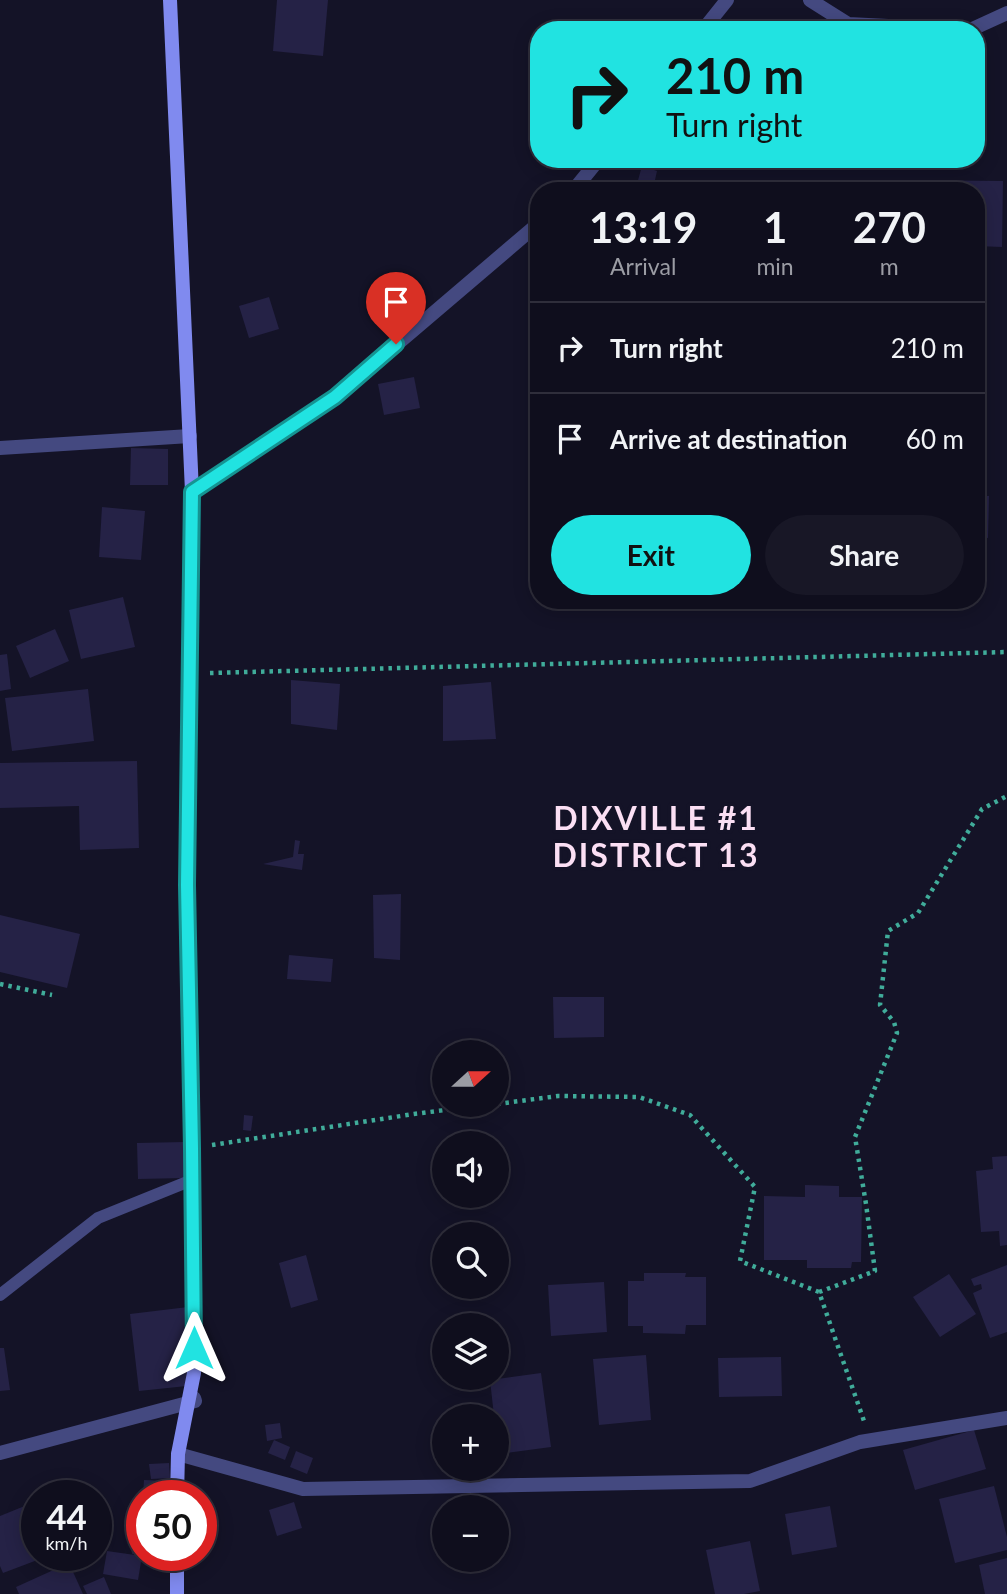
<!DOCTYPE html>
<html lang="en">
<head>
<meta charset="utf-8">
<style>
	:root { --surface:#0f0e1d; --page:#181726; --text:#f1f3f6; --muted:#9b9ca4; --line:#2f2e3b; --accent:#21e3e1 }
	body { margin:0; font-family:Lato,sans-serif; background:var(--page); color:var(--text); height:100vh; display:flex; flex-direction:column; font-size:26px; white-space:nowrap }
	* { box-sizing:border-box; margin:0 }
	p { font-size:23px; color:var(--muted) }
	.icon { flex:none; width:38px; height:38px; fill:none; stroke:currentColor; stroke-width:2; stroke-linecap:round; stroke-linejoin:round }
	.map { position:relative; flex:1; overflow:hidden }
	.panel { position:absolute; left:530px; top:182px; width:455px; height:427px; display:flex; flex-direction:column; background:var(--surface); border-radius:28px; box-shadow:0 4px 18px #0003,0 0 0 2px var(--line) }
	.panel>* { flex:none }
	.hud { position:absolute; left:530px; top:21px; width:455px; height:147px; border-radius:28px; box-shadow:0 4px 18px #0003,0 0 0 2px var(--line); background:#21e3e1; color:#111; overflow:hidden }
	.needle { width:46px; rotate:69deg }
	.controls { position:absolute; left:432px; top:1040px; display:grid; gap:14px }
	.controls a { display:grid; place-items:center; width:77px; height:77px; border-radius:50%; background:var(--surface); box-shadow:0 4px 18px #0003,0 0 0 2px var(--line); font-size:35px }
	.speed { position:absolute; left:21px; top:1480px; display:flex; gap:14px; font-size:35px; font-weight:700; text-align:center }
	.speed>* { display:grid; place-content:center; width:91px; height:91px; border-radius:50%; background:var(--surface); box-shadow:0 4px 18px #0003,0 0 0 2px var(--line); line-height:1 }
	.speed small { font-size:18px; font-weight:400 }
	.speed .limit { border:10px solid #d22; background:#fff; color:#111 }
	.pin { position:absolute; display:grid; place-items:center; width:60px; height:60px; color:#fff; margin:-72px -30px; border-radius:50% 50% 50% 0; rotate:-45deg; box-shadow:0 0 7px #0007 }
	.pin .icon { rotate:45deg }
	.me { position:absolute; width:77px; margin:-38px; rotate:0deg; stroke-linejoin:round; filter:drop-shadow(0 0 5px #0008) }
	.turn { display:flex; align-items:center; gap:24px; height:147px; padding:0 21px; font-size:32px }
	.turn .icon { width:91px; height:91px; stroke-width:2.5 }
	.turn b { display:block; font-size:49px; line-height:60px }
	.eta { display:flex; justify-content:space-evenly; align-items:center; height:119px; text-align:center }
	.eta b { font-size:42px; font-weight:700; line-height:49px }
	.button { display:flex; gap:14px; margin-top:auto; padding:14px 21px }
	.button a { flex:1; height:80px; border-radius:42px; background:var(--accent); color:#111; font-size:28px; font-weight:700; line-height:80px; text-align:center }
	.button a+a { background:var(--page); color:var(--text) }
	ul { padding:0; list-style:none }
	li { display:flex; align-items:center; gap:21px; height:91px; padding:0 21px; border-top:2px solid var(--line) }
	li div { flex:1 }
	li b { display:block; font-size:26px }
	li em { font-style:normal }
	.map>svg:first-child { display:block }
	.building { fill:#252246 }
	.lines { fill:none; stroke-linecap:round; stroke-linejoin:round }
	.path { stroke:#40ac9a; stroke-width:4.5; stroke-dasharray:3.5 5; stroke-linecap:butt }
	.service { stroke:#444980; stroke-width:12 }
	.minor { stroke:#444980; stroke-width:14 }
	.secondary { stroke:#808aef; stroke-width:14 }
	.route-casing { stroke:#159492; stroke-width:18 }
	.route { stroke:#21e3e1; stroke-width:12 }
	.labels { text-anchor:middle; stroke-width:7; stroke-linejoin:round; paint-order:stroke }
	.district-label { font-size:32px; font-weight:bold; letter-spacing:2px; fill:#fbdff4; stroke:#141327 }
</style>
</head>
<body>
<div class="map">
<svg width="1007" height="1594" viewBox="0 0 1007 1594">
	<rect width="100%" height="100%" fill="#141327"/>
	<g class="building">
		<polygon points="277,0 328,0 323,56 273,51"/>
		<polygon points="642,166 657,171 655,180 662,182 659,191 635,191"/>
		<polygon points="902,180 1003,181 1002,247 976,246 976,191 902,191"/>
		<polygon points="269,297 279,329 249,338 239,306"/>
		<polygon points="414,377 420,408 384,415 378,384"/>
		<polygon points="131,448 168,449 168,485 130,485"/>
		<polygon points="976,496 989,496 988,538 976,537"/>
		<polygon points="102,507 145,511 141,560 99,557"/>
		<polygon points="123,597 135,647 81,659 69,610"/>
		<polygon points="55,629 69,661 30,678 16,646"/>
		<polygon points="7,654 11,689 0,691 0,655"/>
		<polygon points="291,680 340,684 337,730 291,724"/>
		<polygon points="491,682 496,739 443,741 443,686"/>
		<polygon points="88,689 94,741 12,751 5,698"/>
		<polygon points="137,761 139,848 80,850 79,806 0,808 0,763"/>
		<polygon points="295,840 300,841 298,854 304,854 302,870 263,864 293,857"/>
		<polygon points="401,894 400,960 374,958 373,895"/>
		<polygon points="0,915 80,934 67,988 0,972"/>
		<polygon points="289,955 333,959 331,982 287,979"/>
		<polygon points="553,997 604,997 604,1037 554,1038"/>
		<polygon points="244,1115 253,1116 251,1131 243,1130"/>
		<polygon points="185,1142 185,1178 138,1179 137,1143"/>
		<polygon points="1007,1156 1007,1245 1000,1246 999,1231 981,1232 976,1171 993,1169 992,1157"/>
		<polygon points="805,1185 839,1186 839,1197 862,1197 861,1262 852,1262 851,1268 807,1268 807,1260 764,1260 764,1196 805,1197"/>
		<polygon points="306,1255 318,1300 291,1308 279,1263"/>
		<polygon points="1007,1265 1007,1332 990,1338 973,1293 982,1289 981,1284 974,1286 971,1279"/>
		<polygon points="644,1273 686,1273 685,1277 706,1277 706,1325 686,1325 685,1334 643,1333 643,1326 628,1326 628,1281 644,1281"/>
		<polygon points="949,1274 976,1314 940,1337 913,1297"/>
		<polygon points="604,1282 607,1332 551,1336 548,1285"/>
		<polygon points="188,1307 196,1385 139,1391 130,1314"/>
		<polygon points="0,1348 4,1348 10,1390 0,1391"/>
		<polygon points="646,1355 651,1420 599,1425 593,1359"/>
		<polygon points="781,1357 782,1396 719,1397 718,1358"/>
		<polygon points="541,1373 551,1447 499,1454 497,1437 497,1416 494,1416 490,1380"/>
		<polygon points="280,1423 282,1438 267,1441 265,1425"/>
		<polygon points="974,1430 986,1469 915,1490 903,1450"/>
		<polygon points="274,1440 290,1447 285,1460 268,1453"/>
		<polygon points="296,1451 313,1458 307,1474 290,1467"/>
		<polygon points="169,1463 170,1478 151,1479 149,1464"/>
		<polygon points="144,1480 165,1481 165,1496 143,1496"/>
		<polygon points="994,1486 1007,1537 1007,1550 955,1563 939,1499"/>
		<polygon points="37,1501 37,1556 48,1556 3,1573 0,1566 0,1516"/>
		<polygon points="294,1502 302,1528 277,1536 269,1510"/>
		<polygon points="830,1506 837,1547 792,1555 785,1514"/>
		<polygon points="142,1532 142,1553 132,1554 130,1533"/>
		<polygon points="750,1541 760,1591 744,1594 715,1594 706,1550"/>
		<polygon points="107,1551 142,1556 138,1580 103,1574"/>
		<polygon points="1007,1558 1007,1594 985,1594 979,1565"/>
		<polygon points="69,1563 83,1594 19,1594 16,1587"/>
		<polygon points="104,1577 111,1594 87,1594 83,1586"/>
	</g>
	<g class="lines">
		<g class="path">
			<polyline points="210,673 1007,652"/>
			<polyline points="0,984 52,995"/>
			<polyline points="497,1104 558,1096 639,1097 690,1115 755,1187 740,1261 819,1292 864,1421"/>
			<polyline points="212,1145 414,1114 492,1104"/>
			<polyline points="819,1292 875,1271 866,1204 855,1137 897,1033 894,1022 880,1005 888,931 918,913 982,809 1007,796"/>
		</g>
		<polyline class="service" points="0,1295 98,1218 192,1180 192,1173"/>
		<g class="minor">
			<polyline points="810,0 848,24 969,30"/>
			<polyline points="703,30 727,0"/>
			<polyline points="970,30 1007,13"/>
			<polyline points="573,191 599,159"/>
			<polyline points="0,448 190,436"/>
			<polyline points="192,492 335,397 539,223"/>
			<polyline points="0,1453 195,1401 194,1398"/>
			<polyline points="178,1454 303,1489 750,1481 860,1442 1007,1418"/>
		</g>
		<g class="secondary">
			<polyline points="170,0 192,492 187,885 192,1148 194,1373 178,1454 177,1496"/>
			<polyline points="177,1556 177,1594"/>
		</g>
	</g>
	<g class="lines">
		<g class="route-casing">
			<polyline id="route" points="194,1348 192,1148 187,885 192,492 335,397 396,344"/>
		</g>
		<use href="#route" class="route"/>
	</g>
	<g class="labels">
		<g class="district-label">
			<text x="656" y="830">DIXVILLE #1<tspan x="656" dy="37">DISTRICT 13</tspan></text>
		</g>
	</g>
</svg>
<div class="controls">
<a><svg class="needle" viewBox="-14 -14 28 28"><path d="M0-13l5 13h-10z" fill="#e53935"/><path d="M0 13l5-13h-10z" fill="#9b9ca4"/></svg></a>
<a><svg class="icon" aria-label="sound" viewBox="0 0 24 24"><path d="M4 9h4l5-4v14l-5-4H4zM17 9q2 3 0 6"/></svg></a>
<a><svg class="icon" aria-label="search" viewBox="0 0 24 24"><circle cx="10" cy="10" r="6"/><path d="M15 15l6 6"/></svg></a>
<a><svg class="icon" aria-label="layers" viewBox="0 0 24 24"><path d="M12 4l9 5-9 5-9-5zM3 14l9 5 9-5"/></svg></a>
<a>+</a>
<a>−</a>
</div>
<div class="speed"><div>44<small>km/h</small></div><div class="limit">50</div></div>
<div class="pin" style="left:396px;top:344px;background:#d93025"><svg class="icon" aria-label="arrive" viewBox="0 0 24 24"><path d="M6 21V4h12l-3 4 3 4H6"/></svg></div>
<svg class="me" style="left:194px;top:1348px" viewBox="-20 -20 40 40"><path d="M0-17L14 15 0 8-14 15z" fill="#21e3e1" stroke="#fff" stroke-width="4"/></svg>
<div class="hud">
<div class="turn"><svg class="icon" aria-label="right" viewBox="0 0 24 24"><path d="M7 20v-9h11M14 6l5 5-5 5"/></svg><div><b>210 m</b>Turn right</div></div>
</div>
<section class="panel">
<div class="eta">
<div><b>13:19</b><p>Arrival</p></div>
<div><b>1</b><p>min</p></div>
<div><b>270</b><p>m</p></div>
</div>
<ul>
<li><svg class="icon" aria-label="right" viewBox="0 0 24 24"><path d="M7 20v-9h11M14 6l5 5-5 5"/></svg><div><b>Turn right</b></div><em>210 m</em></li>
<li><svg class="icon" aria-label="arrive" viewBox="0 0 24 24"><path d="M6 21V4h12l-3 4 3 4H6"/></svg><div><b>Arrive at destination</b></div><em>60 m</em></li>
</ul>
<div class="button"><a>Exit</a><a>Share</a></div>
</section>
</div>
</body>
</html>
